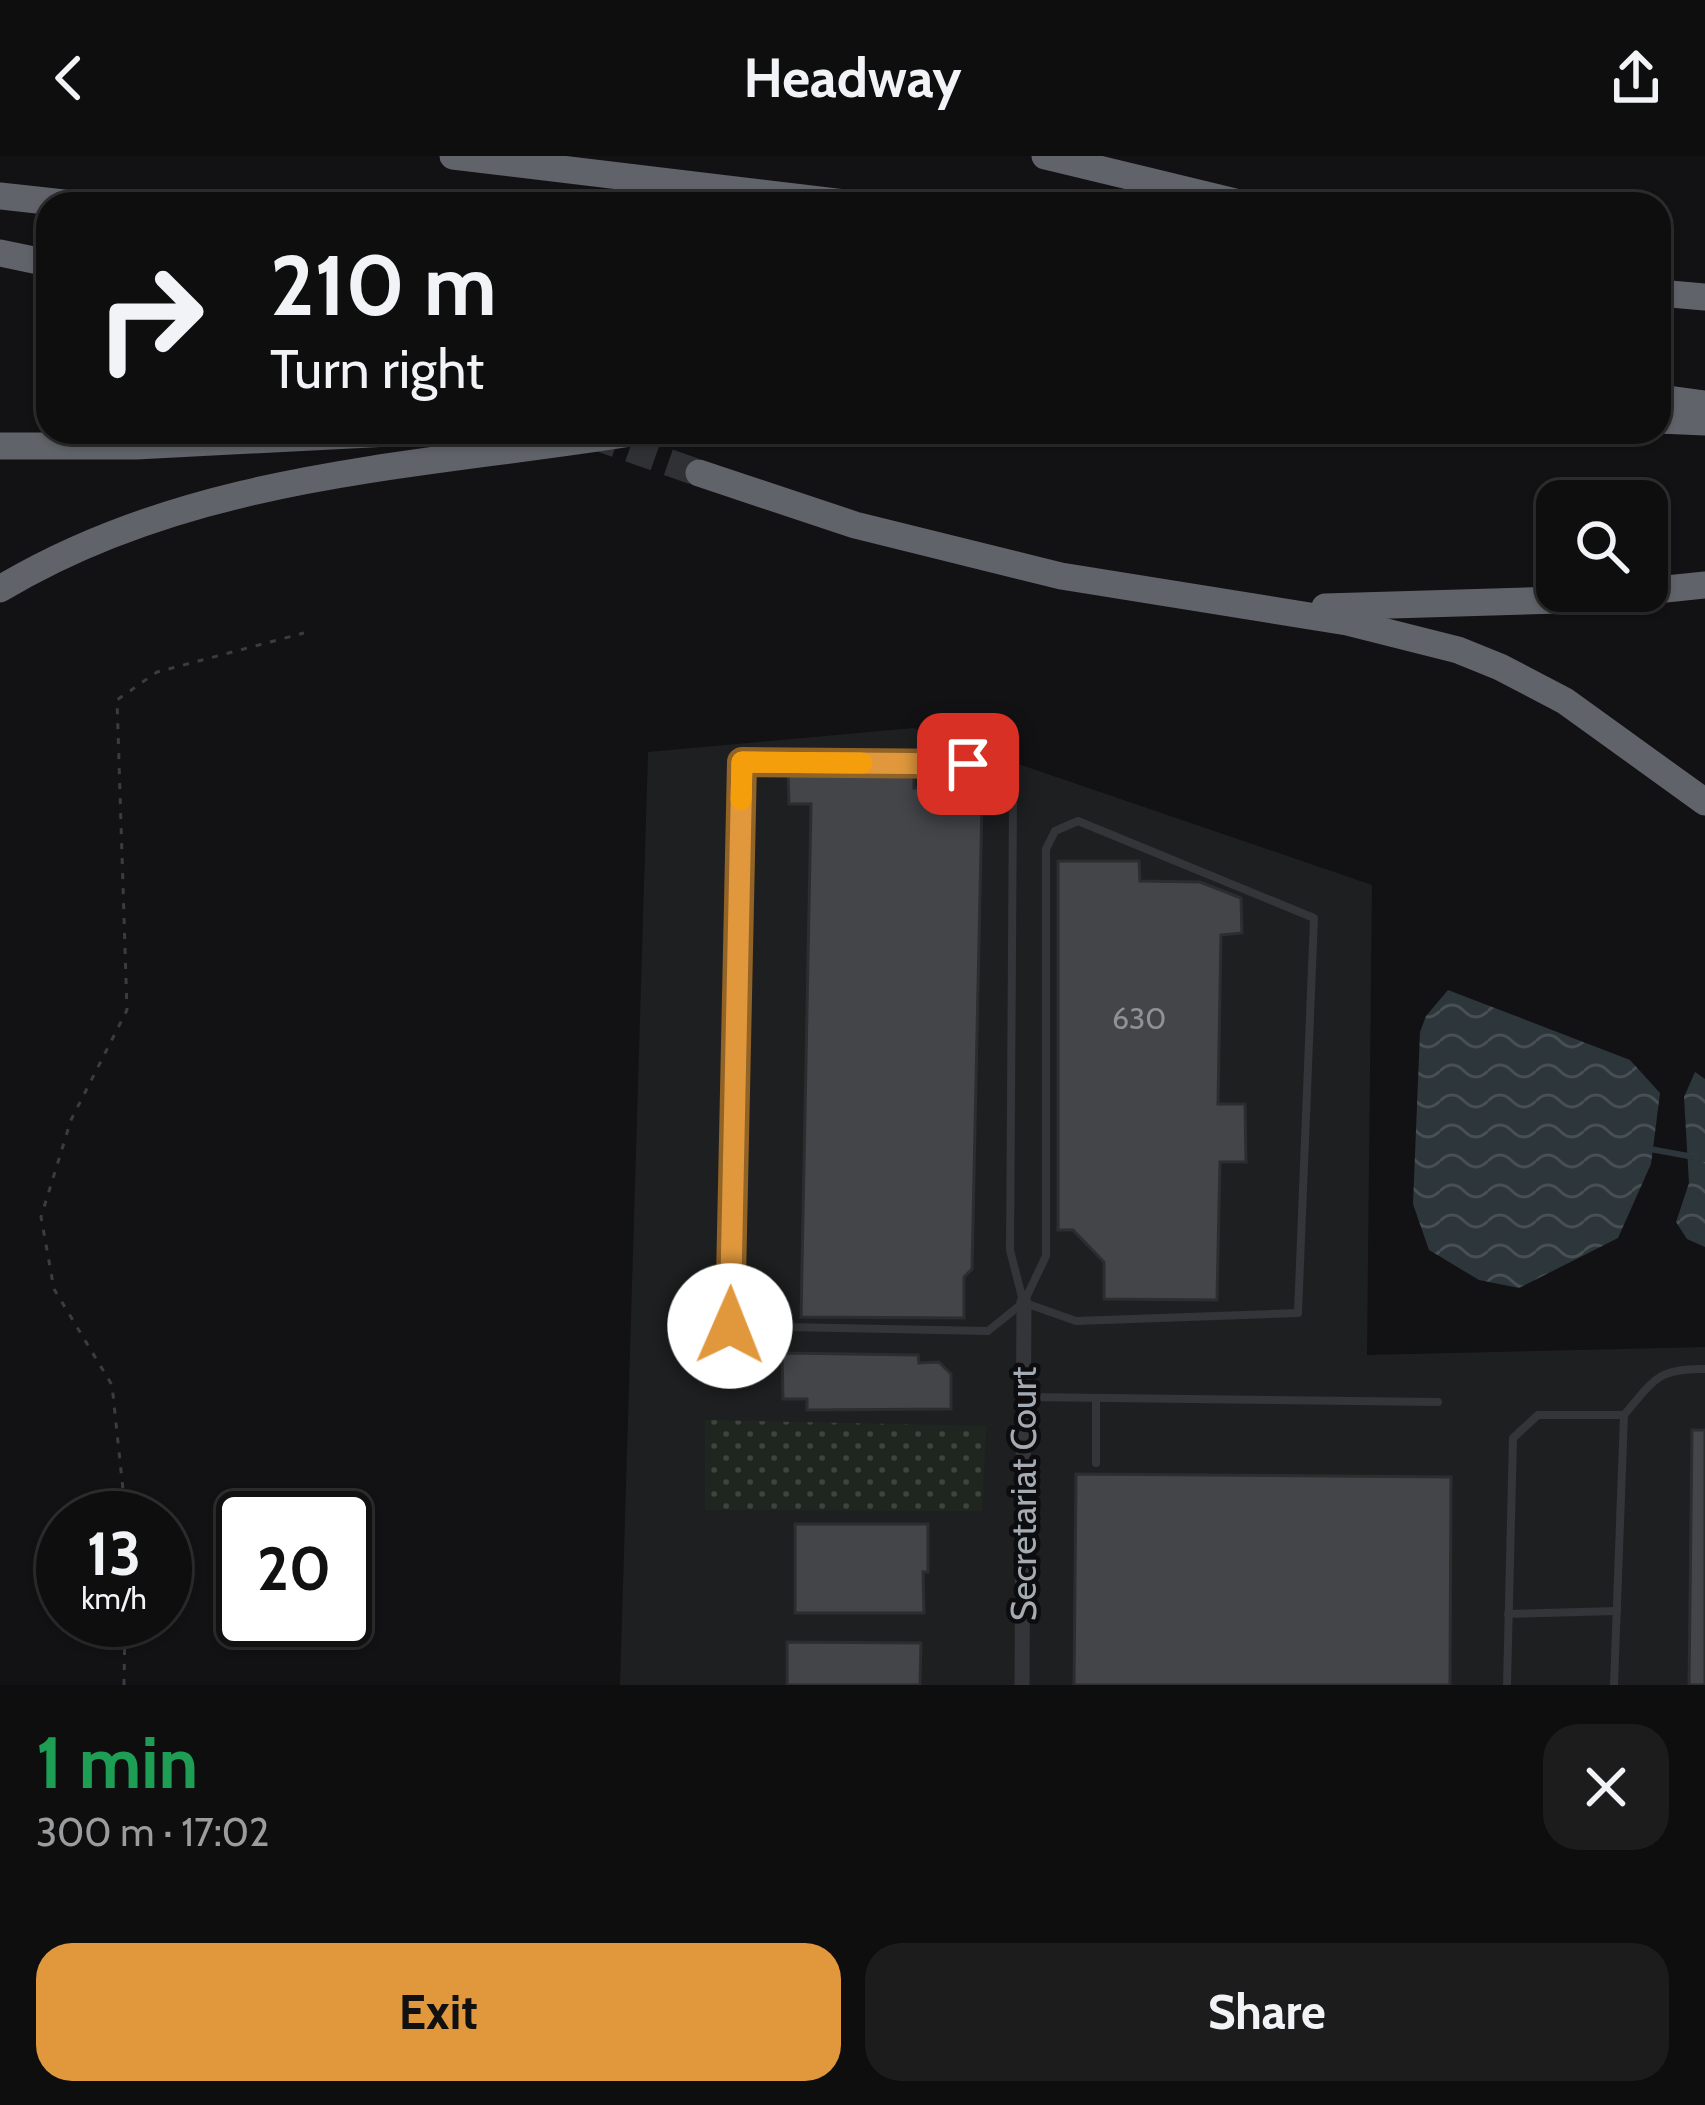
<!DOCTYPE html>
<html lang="en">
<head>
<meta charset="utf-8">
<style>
	:root { --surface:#0e0e0f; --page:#1c1c1d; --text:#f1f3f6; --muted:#9b9c9e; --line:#2e2e2f; --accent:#e1983c }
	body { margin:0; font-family:Cabin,sans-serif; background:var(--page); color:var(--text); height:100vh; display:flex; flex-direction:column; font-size:45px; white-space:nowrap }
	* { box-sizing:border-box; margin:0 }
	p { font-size:39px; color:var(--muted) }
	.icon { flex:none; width:66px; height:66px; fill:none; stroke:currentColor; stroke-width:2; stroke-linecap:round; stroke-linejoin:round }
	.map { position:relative; height:1529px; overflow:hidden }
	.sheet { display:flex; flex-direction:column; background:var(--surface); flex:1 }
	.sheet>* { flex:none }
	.banner { position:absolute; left:36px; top:36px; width:1635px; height:252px; border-radius:36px; box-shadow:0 3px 9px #0004,0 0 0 3px var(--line); background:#0e0e0f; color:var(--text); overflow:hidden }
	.tools { position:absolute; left:1536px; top:324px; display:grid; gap:24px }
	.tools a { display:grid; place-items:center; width:132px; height:132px; border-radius:24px; background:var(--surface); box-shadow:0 3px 9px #0004,0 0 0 3px var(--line); font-size:60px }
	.speed { position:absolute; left:36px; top:1335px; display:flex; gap:24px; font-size:60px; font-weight:700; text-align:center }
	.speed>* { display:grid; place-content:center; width:156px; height:156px; border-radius:50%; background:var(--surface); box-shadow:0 3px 9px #0004,0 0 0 3px var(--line); line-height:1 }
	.speed small { font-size:30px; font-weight:400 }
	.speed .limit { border:6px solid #111; border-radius:18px; background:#fff; color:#111 }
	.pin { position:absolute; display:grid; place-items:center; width:102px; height:102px; color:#fff; margin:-51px; border-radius:24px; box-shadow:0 6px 18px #0006 }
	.me { position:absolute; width:132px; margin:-66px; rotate:1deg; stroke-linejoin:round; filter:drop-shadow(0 0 9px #0008) }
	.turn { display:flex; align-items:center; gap:42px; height:252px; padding:0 36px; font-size:54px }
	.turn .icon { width:156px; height:156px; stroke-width:2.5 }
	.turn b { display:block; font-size:84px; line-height:102px }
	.round { display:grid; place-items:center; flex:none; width:126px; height:126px; border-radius:36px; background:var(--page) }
	.head { display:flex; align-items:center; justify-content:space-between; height:204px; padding:0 36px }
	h1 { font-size:72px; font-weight:700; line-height:90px; color:#1e9e55 }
	.button { display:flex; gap:24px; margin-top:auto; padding:24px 36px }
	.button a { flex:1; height:138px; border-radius:36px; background:var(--accent); color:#111; font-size:48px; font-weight:700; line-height:138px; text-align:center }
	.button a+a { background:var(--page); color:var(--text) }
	header { display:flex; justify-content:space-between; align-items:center; height:156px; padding:0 36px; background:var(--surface); font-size:54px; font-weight:700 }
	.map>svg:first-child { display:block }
	.built { fill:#1e1f20 }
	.grass { fill:url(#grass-dots) }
	.water { fill:url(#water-waves) }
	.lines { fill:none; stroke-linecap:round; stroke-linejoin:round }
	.stream { stroke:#2d363b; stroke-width:6 }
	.building { fill:#444549; stroke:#2c2d2f; stroke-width:3 }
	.motorway-tunnel { stroke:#2f3134; stroke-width:27; stroke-dasharray:27 14; stroke-linecap:butt }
	.path { stroke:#3a3c3f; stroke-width:3; stroke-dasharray:6 9; stroke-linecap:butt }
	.service { stroke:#343538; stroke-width:8 }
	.minor { stroke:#343538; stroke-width:15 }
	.motorway { stroke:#606369; stroke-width:27 }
	.route-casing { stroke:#926327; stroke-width:30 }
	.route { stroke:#e1983c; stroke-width:21 }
	.slow { stroke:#f59e0b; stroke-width:21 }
	.labels { text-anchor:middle; stroke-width:9; stroke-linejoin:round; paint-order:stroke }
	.number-label { font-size:30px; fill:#8d9298 }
	.street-label { font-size:36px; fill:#a5abb3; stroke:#0d0d0f }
</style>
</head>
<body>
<header><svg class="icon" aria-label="back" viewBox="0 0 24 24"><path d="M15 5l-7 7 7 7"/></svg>Headway<svg class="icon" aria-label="share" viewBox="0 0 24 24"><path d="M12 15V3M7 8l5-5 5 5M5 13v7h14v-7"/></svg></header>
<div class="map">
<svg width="1705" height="1529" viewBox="0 0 1705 1529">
	<defs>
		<pattern id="grass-dots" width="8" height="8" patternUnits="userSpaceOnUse" patternTransform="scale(3)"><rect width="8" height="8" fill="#1f261f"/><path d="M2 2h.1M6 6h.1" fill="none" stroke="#3d433d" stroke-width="1.8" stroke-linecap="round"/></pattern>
		<pattern id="water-waves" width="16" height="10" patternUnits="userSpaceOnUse" patternTransform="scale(3)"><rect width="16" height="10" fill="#2d363b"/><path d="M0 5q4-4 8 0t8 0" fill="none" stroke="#485055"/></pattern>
	</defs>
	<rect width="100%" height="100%" fill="#121214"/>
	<polygon class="built" points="913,572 1372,729 1367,1199 1705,1191 1705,1529 620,1529 648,596"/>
	<polygon class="grass" points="705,1264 986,1270 982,1355 705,1354"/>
	<g class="water">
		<polygon points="1448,834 1630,904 1660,937 1651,1008 1618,1082 1519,1132 1479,1124 1429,1094 1413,1048 1420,876 1426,860"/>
		<polygon points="1695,916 1705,923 1705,1091 1687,1083 1676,1066 1689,1027 1684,941"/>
	</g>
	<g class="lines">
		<polyline class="stream" points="1650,993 1705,1003"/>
	</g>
	<g class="building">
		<polygon points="788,617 914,617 914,632 949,632 949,645 982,645 972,1113 964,1121 964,1162 801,1161 811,648 789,648"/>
		<polygon points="1058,705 1139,705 1140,725 1200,726 1241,742 1242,777 1221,779 1218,948 1245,948 1246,1006 1220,1006 1217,1144 1104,1143 1104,1106 1073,1074 1058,1074"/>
		<polygon points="782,1197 918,1199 919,1207 939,1206 951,1218 951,1253 807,1254 807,1243 783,1243"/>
		<polygon points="1692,1274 1705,1274 1705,1529 1689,1529"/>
		<polygon points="1076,1318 1451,1321 1450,1529 1074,1529"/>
		<polygon points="795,1368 928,1368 928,1416 923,1416 924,1457 795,1457"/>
		<polygon points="787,1486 921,1487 920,1529 787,1529"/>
	</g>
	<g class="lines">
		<polyline class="motorway-tunnel" points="591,279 699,317"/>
		<g class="path">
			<polyline points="126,1362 112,1229 54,1133 41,1061 71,964 127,854 117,544 157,516 304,477"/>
			<polyline points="124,1529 125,1464"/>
		</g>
		<g class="service">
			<polyline points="1023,1145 1010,1094 1013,644 994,623 968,608 742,606 730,1170 988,1175 1024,1146 1046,1100 1046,693 1055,675 1078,665 1314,762 1298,1157 1076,1165 1025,1147"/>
			<polyline points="1025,1241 1438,1246"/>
			<polyline points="1096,1242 1096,1307"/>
			<path d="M 1624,1259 C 1654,1224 1657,1212 1705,1213"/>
			<polyline points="1508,1458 1617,1455"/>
			<polyline points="1507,1529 1513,1282 1538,1259 1624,1259 1614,1529"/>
		</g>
		<polyline class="minor" points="1022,1529 1024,1146"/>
		<g class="motorway">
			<polyline points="453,0 853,48"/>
			<polyline points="1045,0 1244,48"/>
			<polyline points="0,40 73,48"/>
			<polyline points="0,97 48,107"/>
			<polyline points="1659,137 1705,141"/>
			<polyline points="1659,242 1705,248"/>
			<polyline points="1659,264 1705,266"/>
			<polyline points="0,290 136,290 409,276"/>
			<polyline points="699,317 855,369 1061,420 1347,466 1458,494 1500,511 1565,545 1705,646"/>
			<path d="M 0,433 C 195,316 420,311 638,276"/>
			<polyline points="1325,451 1561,444 1705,429"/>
		</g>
	</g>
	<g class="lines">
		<g class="route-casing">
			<polyline id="route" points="730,1170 742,606 968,608"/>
		</g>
		<use href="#route" class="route"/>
		<polyline class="slow" points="741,644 742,606 862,607"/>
	</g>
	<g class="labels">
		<g class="number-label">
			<text x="1139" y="873">630</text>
		</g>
		<g class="street-label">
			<text transform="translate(1023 1338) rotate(-90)" y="13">Secretariat Court</text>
		</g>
	</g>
</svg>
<div class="tools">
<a><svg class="icon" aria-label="search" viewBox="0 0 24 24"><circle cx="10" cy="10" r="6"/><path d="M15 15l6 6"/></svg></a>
</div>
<div class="speed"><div>13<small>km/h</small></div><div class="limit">20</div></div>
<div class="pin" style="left:968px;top:608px;background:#d93025"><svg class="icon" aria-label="arrive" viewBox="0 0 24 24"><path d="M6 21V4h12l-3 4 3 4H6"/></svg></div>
<svg class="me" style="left:730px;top:1170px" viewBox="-20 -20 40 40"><circle r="19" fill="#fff"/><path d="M0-13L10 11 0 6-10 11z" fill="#e1983c"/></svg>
<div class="banner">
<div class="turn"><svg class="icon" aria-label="right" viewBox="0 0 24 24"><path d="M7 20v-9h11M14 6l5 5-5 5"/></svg><div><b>210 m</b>Turn right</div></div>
</div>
</div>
<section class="sheet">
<div class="head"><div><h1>1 min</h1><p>300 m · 17:02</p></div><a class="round"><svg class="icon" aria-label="close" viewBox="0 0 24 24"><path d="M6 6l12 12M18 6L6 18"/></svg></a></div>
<div class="button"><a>Exit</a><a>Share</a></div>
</section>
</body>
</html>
